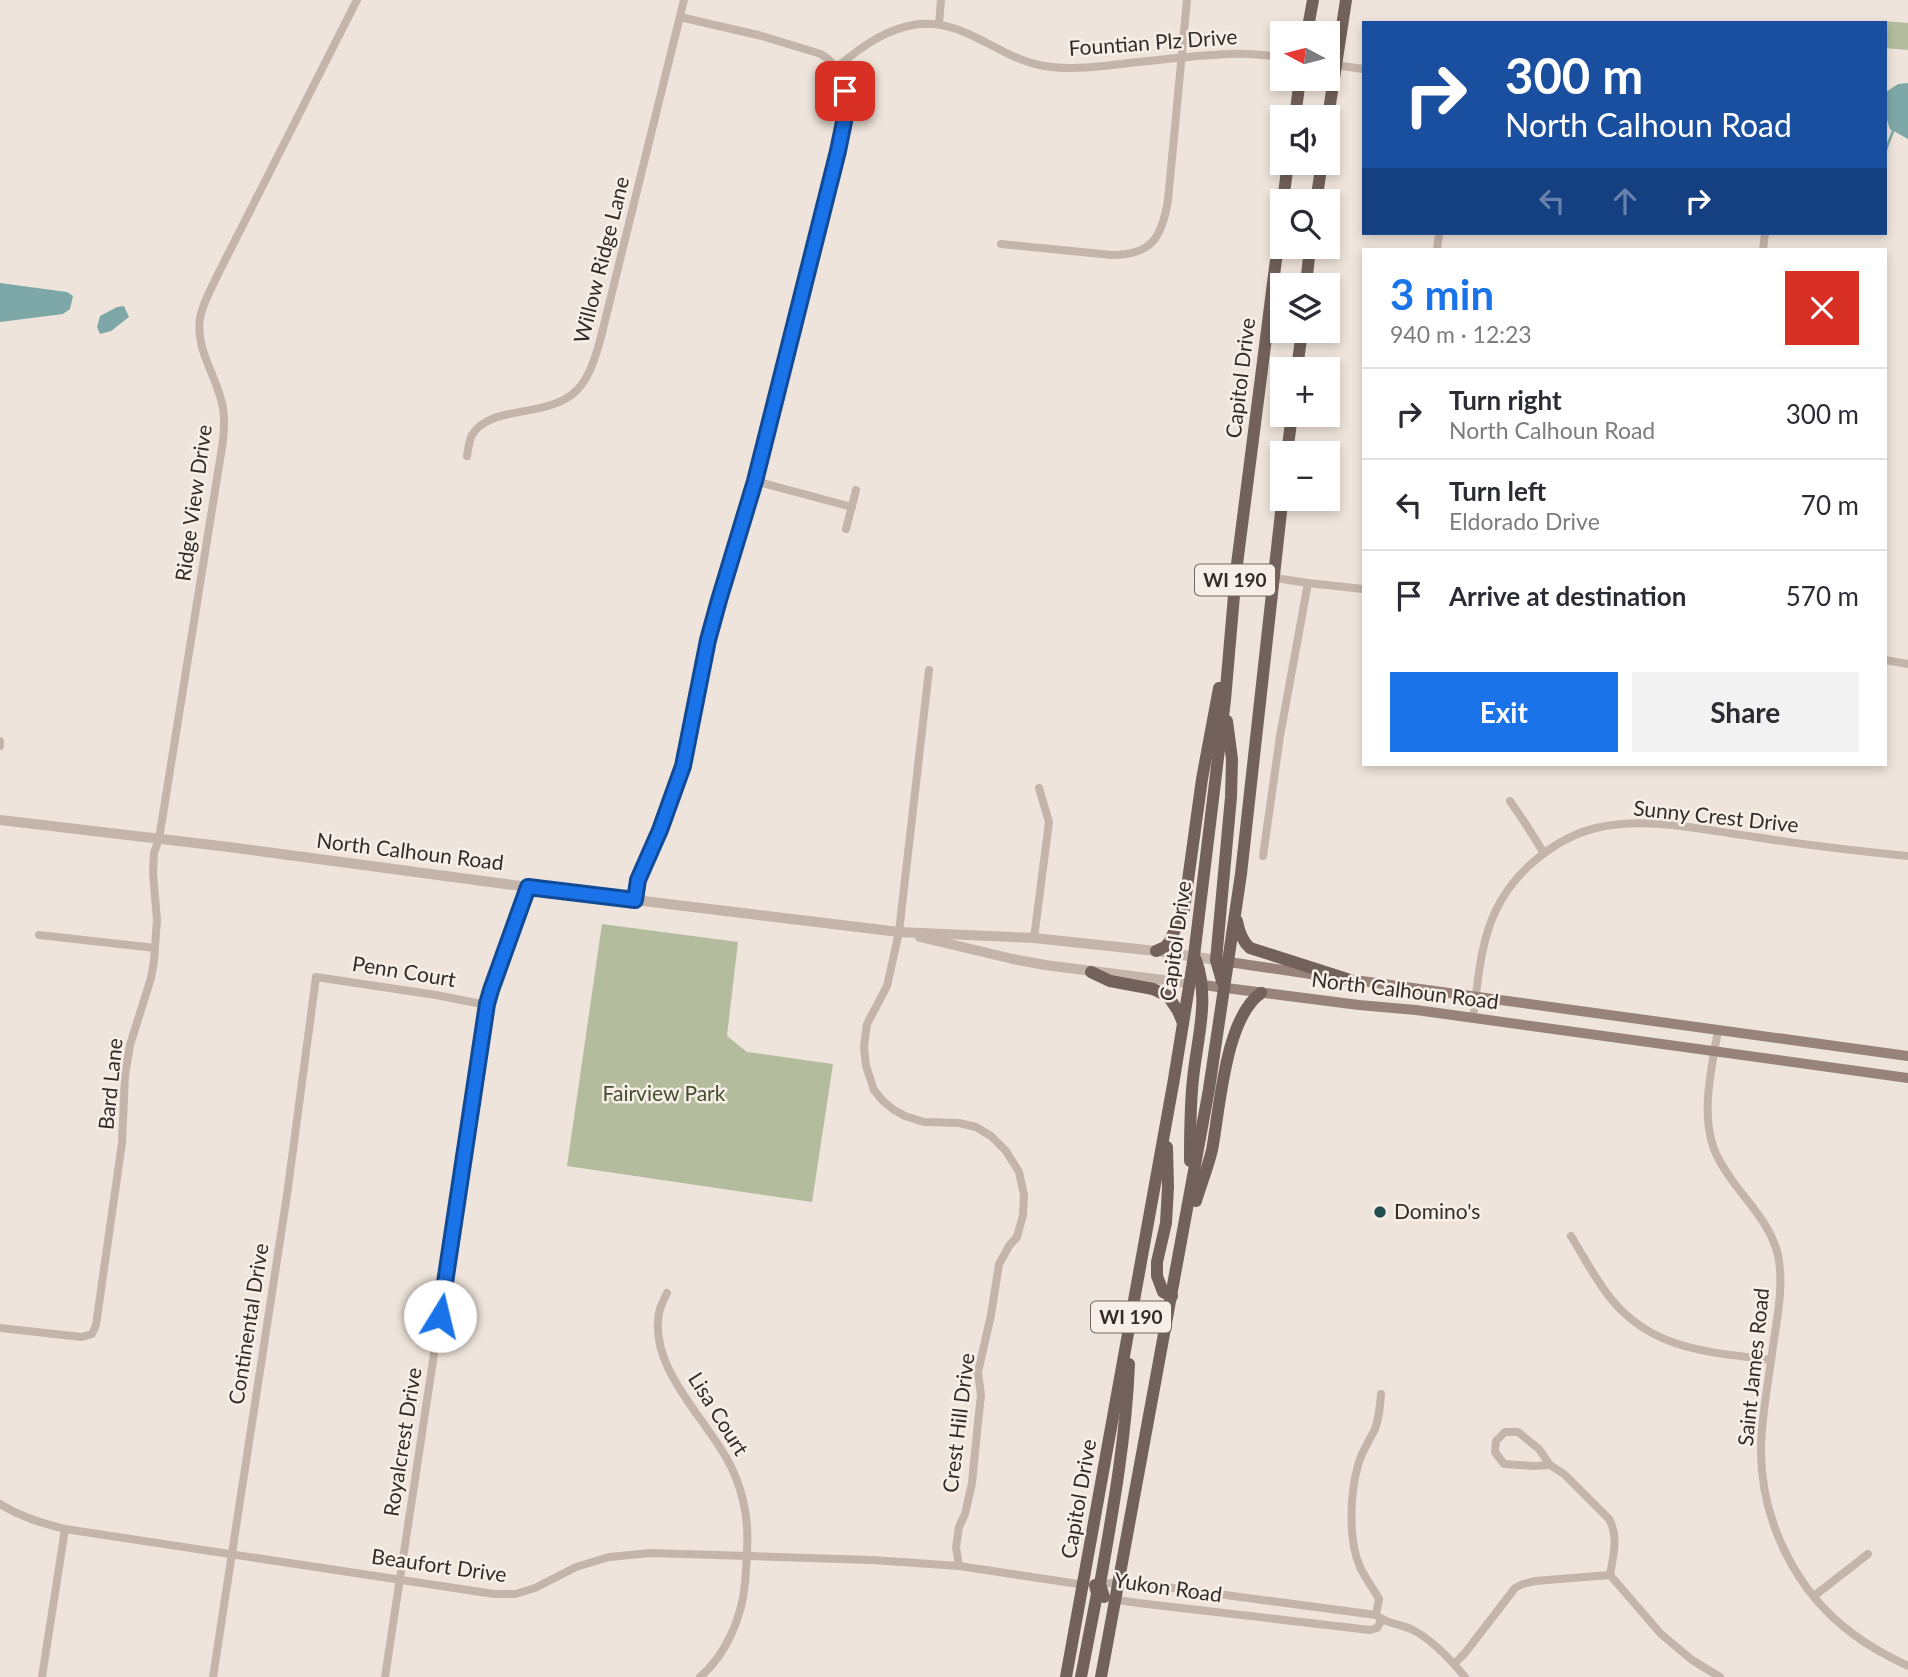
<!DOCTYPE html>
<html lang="en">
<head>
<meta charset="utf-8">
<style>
	:root { --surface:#fff; --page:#f2f2f3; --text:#2b2b33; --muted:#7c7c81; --line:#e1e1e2; --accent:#1a73e8 }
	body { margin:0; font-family:Lato,sans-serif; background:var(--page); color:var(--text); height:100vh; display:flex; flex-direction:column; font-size:26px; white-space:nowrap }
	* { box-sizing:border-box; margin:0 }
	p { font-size:23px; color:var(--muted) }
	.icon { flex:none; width:38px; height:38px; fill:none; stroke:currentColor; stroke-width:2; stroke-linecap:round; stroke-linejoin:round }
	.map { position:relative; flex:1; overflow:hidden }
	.panel { position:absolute; left:1362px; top:248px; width:525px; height:518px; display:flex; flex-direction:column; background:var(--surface); border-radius:0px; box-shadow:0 4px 10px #0003 }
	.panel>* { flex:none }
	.banner { position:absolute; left:1362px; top:21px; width:525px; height:214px; border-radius:0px; box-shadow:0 4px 10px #0003; background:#1a4fa0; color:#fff; overflow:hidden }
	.needle { width:46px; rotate:277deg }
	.fabs { position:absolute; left:1270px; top:21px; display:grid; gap:14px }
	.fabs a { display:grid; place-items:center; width:70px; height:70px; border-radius:0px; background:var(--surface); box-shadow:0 4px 10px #0003; font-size:35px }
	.pin { position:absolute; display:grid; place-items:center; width:60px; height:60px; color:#fff; margin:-30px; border-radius:14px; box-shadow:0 4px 10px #0006 }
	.me { position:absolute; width:77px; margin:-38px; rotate:9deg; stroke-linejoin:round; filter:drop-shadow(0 0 5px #0008) }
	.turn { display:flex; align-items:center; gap:24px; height:147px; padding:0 28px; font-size:32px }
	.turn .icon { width:91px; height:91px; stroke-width:2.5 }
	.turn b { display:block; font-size:49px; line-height:60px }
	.lanes { display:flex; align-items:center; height:66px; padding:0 28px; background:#0003; justify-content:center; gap:35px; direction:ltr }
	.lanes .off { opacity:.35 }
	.round { display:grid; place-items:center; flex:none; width:74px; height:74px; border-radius:0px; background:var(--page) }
	.headline { display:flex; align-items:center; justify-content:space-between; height:119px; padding:0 28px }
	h1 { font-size:42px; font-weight:700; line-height:52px; color:var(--accent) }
	.action { display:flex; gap:14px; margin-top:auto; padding:14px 28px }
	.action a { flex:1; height:80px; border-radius:0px; background:var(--accent); color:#fff; font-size:28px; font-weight:700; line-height:80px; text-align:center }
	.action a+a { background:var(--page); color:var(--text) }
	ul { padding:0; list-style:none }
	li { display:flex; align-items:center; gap:21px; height:91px; padding:0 28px; border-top:2px solid var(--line) }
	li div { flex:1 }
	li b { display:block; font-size:26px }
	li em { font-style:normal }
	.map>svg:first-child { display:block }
	.green { fill:#b3bc9d }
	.water { fill:#7ea8a7 }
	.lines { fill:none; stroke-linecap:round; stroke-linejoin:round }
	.stream { stroke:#7ea8a7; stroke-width:2.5 }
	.minor { stroke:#c5b4a9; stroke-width:8 }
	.tertiary { stroke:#c5b4a9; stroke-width:10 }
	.secondary { stroke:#98837b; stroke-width:10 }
	.primary { stroke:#73615b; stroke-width:12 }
	.route-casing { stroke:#114b97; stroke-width:18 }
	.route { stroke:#1a73e8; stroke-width:12 }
	.poi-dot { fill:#224f4f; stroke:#f7efe7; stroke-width:2.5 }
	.labels { text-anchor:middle; stroke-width:5; stroke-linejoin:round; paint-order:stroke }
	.shield { fill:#f7efe7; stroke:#6e6661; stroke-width:2 }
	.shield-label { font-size:19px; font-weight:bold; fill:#332b28 }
	.street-label { font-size:21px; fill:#332b28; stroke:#f7efe7 }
	.park-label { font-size:21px; fill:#454e2e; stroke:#f7efe7 }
	.poi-label { font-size:21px; fill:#332b28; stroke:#f7efe7; text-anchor:start }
</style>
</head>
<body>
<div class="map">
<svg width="1908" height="1677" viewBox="0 0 1908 1677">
	<rect width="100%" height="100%" fill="#eee4db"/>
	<g class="green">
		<polygon points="1884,21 1908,23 1908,50 1885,48"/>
		<polygon points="602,924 738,942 727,1036 747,1052 833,1064 812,1202 567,1166"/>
	</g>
	<g class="water">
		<path d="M 1908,83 L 1908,139 L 1890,129 C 1885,116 1884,106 1886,92 L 1898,84 Z"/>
		<polygon points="0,283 67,292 73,296 70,309 63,314 0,322"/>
		<polygon points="124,306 129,317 111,331 100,334 97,327 100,316 117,307"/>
	</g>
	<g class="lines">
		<polyline class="stream" points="1885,152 1893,131"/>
		<g class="minor">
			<polyline points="939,24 941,0"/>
			<polyline points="1328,64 1363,69"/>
			<path d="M 836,68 C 861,47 886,28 919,24 C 965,20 997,56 1039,65 C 1071,72 1107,65 1139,62 C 1169,59 1200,55 1230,54 C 1247,53 1265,55 1283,57"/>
			<path d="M 1001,244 L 1112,255 C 1152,255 1162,237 1168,200 L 1187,0"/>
			<polyline points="1437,250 1439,233"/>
			<polyline points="1763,250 1765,233"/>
			<path d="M 467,456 C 468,450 469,441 472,435 C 491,403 549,420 578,389 C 590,376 595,358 600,341 L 684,0"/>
			<polyline points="755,481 852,507"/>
			<polyline points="846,529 856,490"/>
			<polyline points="1236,572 1308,583 1363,589"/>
			<polyline points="1885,660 1908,664"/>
			<polyline points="929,670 899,932 887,986 867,1024 864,1047 866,1066 874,1090 883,1101 894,1110 905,1116 924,1122 959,1123 976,1127 991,1136 1006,1151 1019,1172 1024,1195 1023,1215 1017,1237 1009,1246 999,1264 991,1315 978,1372 981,1395 977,1432 972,1483 965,1514 959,1527 956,1547 959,1566"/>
			<polyline points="0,741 0,746"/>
			<polyline points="1510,801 1523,820 1544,853"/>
			<polyline points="1263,856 1280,736 1308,583"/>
			<path d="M 635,900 L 638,880 L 660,830 L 683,766 L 708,640 L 719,600 L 755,481 L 846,112 C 847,89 841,66 821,54 L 762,36 L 680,17"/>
			<polyline points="39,935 155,948"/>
			<polyline points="1034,938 1049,822 1039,788"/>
			<path d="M 1473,1019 C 1478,982 1480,943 1496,910 C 1514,872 1555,838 1596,828 C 1647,816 1704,830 1755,837 C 1806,845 1857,851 1908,856"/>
			<path d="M 1718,1030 C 1712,1067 1701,1110 1713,1146 C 1717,1159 1726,1172 1734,1183 C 1751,1206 1771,1226 1778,1255 C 1785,1290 1775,1326 1771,1361 C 1767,1390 1761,1421 1761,1450 C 1761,1521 1796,1592 1853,1634 C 1870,1647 1889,1657 1908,1666"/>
			<path d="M 1571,1236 C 1584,1257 1596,1281 1612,1300 C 1654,1351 1711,1352 1771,1360"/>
			<path d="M 667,1293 C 664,1299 660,1307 659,1313 C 648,1374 716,1425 736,1478 C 751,1516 748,1545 745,1583 C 742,1617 726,1655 700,1677"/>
			<path d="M 0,1328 L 82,1337 L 92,1334 L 96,1325 L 122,1143 L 125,1075 L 130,1045 L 151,978 L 154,961 L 157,920 L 153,873 L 154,853 L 159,839 L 223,441 C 224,430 225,419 223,408 C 218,377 195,351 200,318 C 203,302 212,287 219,272 L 357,0"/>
			<polygon points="1505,1432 1518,1432 1539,1449 1550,1465 1534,1466 1504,1464 1495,1452 1496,1441"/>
			<path d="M 1550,1465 L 1564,1474 L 1609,1519 C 1619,1537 1613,1556 1610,1575"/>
			<path d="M 0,1504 C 21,1517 41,1523 65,1529 L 494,1594 L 515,1594 L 535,1588 L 576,1567 L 609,1557 L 651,1553 L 872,1560 L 959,1566 L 1085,1585"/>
			<polyline points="1610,1575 1661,1634 1692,1660 1720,1677"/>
			<path d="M 1098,1584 L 1128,1582 L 1376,1615 C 1385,1623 1398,1624 1411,1629 C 1432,1639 1451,1660 1465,1677"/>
			<polyline points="1814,1596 1868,1554"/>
			<polyline points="1111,1599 1138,1603 1370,1630 1377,1628 1381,1621"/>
			<path d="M 1376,1615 L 1379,1599 C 1373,1588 1365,1578 1360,1567 C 1348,1540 1350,1494 1358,1465 C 1361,1453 1368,1443 1374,1431 C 1379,1420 1380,1407 1381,1394"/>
			<polyline points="1454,1664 1465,1653 1515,1588 1523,1584 1535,1581 1610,1575"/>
			<polyline points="42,1677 65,1529"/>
			<polyline points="213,1677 287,1195 316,977 436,995 487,1005"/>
			<polyline points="385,1677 487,1005 491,990 528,887"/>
		</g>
		<g class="tertiary">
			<polyline points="0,820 229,847 528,887 899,932 1034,938 1156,951 1216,960"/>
			<polyline points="920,937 1013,959 1045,965 1195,984"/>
		</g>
		<g class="secondary">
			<polyline points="1222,961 1324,976"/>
			<polyline points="1340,978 1908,1056"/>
			<polyline points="1203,985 1359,1005 1416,1010 1908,1078"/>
		</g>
		<g class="primary">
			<polyline points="1307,33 1313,0"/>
			<polyline points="1295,117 1300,79"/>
			<polyline points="1328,117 1346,0"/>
			<polyline points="1283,201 1288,163"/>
			<polyline points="1316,201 1322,163"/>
			<polyline points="1306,285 1310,247"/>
			<polyline points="1297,369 1302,331"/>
			<polyline points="1287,453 1292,415"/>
			<path d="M 1237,921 C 1239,932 1242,941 1250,948 L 1347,979"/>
			<polyline points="1156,951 1165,947 1170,941 1184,909 1202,779 1219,688"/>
			<polyline points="1091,972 1110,981 1153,989 1168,996 1178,1011 1183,1023"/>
			<polyline points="1222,981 1216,960 1231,797 1232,759 1227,721"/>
			<polyline points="1167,1147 1168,1187 1166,1223 1157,1262 1157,1276 1163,1292 1172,1296"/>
			<path d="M 1190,1161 C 1190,1133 1190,1106 1193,1079 C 1197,1039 1210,999 1196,960"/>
			<path d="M 1196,1201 C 1201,1184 1208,1167 1212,1150 C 1220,1108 1225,1018 1261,993"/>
			<path d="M 1104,1597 L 1100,1584 C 1113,1510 1126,1438 1129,1364"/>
			<polyline points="1066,1677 1174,1079 1194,956 1225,700 1236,572 1283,205"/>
			<polyline points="1081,1677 1097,1594 1095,1585"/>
			<polyline points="1101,1677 1209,1089 1241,874 1283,494"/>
		</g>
	</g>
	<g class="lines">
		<g class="route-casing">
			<polyline id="route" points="440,1316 487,1004 491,990 528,887 635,900 638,880 660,830 683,766 708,640 719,600 755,481 838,151 846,112 845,91"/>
		</g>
		<use href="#route" class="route"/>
	</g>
	<circle class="poi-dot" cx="1380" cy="1212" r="7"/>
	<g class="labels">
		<g class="shield">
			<rect x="1195" y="564.5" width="80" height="31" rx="5"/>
			<rect x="1091" y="1301.5" width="80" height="31" rx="5"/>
		</g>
		<g class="shield-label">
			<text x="1235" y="587">WI 190</text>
			<text x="1131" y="1324">WI 190</text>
		</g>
		<g class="street-label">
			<text transform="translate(1153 43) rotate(-4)" y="7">Fountian Plz Drive</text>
			<text transform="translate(602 260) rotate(-76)" y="7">Willow Ridge Lane</text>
			<text transform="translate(1241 378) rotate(-83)" y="7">Capitol Drive</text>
			<text transform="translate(194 503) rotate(-82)" y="7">Ridge View Drive</text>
			<text transform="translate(1716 817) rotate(6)" y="7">Sunny Crest Drive</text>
			<text transform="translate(410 852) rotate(7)" y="7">North Calhoun Road</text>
			<text transform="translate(1176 941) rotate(-82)" y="7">Capitol Drive</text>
			<text transform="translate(404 972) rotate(9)" y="7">Penn Court</text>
			<text transform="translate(1405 991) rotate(7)" y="7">North Calhoun Road</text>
			<text transform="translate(111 1084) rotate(-84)" y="7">Bard Lane</text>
			<text transform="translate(249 1324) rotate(-81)" y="7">Continental Drive</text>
			<text transform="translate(1754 1367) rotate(-84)" y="7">Saint James Road</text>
			<text transform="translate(718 1414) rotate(58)" y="7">Lisa Court</text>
			<text transform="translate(959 1423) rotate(-83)" y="7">Crest Hill Drive</text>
			<text transform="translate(403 1442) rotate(-81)" y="7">Royalcrest Drive</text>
			<text transform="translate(1079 1499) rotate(-80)" y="7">Capitol Drive</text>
			<text transform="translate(439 1566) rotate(8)" y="7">Beaufort Drive</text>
			<text transform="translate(1168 1588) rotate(8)" y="7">Yukon Road</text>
		</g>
		<g class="park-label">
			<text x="664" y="1101">Fairview Park</text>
		</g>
		<g class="poi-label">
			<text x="1394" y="1219">Domino's</text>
		</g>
	</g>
</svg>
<div class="fabs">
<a><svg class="needle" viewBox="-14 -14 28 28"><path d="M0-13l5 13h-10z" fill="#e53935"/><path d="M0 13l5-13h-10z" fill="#7c7c81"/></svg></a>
<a><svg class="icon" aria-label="sound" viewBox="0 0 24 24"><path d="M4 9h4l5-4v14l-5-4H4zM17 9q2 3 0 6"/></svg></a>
<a><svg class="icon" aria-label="search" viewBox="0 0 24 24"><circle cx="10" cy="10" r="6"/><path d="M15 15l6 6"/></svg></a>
<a><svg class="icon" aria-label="layers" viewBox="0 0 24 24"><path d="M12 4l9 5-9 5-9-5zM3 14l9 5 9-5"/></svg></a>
<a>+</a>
<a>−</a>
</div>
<div class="pin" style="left:845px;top:91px;background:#d93025"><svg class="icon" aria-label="arrive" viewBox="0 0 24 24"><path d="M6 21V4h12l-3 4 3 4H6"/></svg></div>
<svg class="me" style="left:440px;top:1316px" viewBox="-20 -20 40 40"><circle r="19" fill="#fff"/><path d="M0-13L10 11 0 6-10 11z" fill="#1a73e8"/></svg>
<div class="banner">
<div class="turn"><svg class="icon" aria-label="right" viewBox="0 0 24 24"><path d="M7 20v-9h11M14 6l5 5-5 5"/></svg><div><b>300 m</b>North Calhoun Road</div></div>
<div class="lanes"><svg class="icon off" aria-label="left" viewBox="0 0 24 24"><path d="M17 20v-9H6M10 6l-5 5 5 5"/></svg><svg class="icon off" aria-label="ahead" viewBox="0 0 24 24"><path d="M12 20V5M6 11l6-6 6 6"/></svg><svg class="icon" aria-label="right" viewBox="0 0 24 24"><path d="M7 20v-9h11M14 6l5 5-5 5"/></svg></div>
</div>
<section class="panel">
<div class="headline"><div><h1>3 min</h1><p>940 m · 12:23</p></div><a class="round" style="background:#d93025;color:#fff"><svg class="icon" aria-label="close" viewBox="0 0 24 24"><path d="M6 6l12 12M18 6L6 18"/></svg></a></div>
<ul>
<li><svg class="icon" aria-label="right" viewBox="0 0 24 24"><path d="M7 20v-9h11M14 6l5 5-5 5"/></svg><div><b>Turn right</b><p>North Calhoun Road</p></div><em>300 m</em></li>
<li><svg class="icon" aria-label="left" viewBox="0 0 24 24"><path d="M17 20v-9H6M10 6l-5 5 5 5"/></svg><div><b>Turn left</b><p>Eldorado Drive</p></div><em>70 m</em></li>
<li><svg class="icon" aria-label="arrive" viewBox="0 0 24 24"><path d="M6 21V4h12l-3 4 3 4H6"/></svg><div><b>Arrive at destination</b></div><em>570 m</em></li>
</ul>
<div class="action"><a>Exit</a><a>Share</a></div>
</section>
</div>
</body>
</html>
